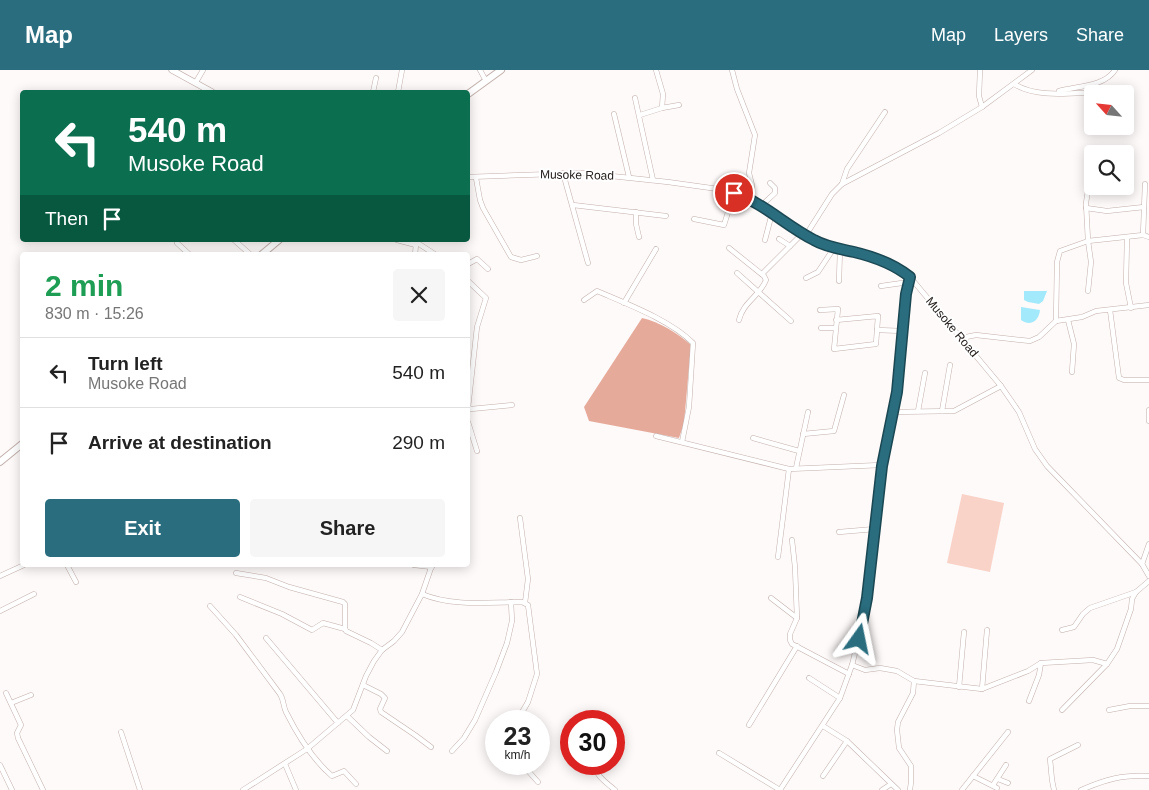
<!DOCTYPE html>
<html lang="en">
<head>
<meta charset="utf-8">
<style>
	:root { --surface:#fff; --page:#f6f6f6; --text:#222; --muted:#767676; --line:#e0e0e0; --accent:#296d7e }
	body { margin:0; font-family:Arial,sans-serif; background:var(--page); color:var(--text); height:100vh; display:flex; flex-direction:column; font-size:19px; white-space:nowrap }
	* { box-sizing:border-box; margin:0 }
	p { font-size:16px; color:var(--muted) }
	.icon { flex:none; width:28px; height:28px; fill:none; stroke:currentColor; stroke-width:2; stroke-linecap:round; stroke-linejoin:round }
	.map { position:relative; flex:1; overflow:hidden }
	.panel { position:absolute; left:20px; top:182px; width:450px; height:315px; display:flex; flex-direction:column; background:var(--surface); border-radius:5px; box-shadow:0 2px 12px #0003 }
	.panel>* { flex:none }
	.banner { position:absolute; left:20px; top:20px; width:450px; height:152px; border-radius:5px; box-shadow:0 2px 12px #0003; background:#0b6e4f; color:#fff; overflow:hidden }
	.needle { width:32px; rotate:297deg }
	.tools { position:absolute; left:1084px; top:15px; display:grid; gap:10px }
	.tools a { display:grid; place-items:center; width:50px; height:50px; border-radius:5px; background:var(--surface); box-shadow:0 2px 12px #0003; font-size:25px }
	.speed { position:absolute; left:485px; top:640px; display:flex; gap:10px; font-size:25px; font-weight:700; text-align:center }
	.speed>* { display:grid; place-content:center; width:65px; height:65px; border-radius:50%; background:var(--surface); box-shadow:0 2px 12px #0003; line-height:1 }
	.speed small { font-size:12px; font-weight:400 }
	.speed .limit { border:8px solid #d22; background:#fff; color:#111 }
	.pin { position:absolute; display:grid; place-items:center; width:42px; height:42px; color:#fff; margin:-21px; border:2px solid #fff; border-radius:50%; box-shadow:0 1px 5px #0007 }
	.me { position:absolute; width:55px; margin:-28px; rotate:12deg; stroke-linejoin:round; filter:drop-shadow(0 0 4px #0008) }
	.turn { display:flex; align-items:center; gap:18px; height:105px; padding:0 25px; font-size:22px }
	.turn .icon { width:65px; height:65px; stroke-width:2.5 }
	.turn b { display:block; font-size:35px; line-height:42px }
	.then { display:flex; align-items:center; height:48px; padding:0 25px; background:#0003; gap:10px; font-size:19px }
	.round { display:grid; place-items:center; flex:none; width:52px; height:52px; border-radius:5px; background:var(--page) }
	.summary { display:flex; align-items:center; justify-content:space-between; height:85px; padding:0 25px }
	h1 { font-size:30px; font-weight:700; line-height:38px; color:#1e9e55 }
	.cta { display:flex; gap:10px; margin-top:auto; padding:10px 25px }
	.cta a { flex:1; height:58px; border-radius:5px; background:var(--accent); color:#fff; font-size:20px; font-weight:700; line-height:58px; text-align:center }
	.cta a+a { background:var(--page); color:var(--text) }
	ul { padding:0; list-style:none }
	li { display:flex; align-items:center; gap:15px; height:70px; padding:0 25px; border-top:1px solid var(--line) }
	li div { flex:1 }
	li b { display:block; font-size:19px }
	li em { font-style:normal }
	header { display:flex; align-items:center; gap:30px; box-sizing:border-box; height:70px; padding:0 25px; background:var(--accent); color:#fff }
	header strong { font-size:24px }
	nav { display:flex; gap:28px; margin-inline-start:auto; font-size:18px }
	.map>svg:first-child { display:block }
	.green { fill:#f9d2c8 }
	.forest { fill:#e6aa9b }
	.water { fill:#a3e9fc }
	.lines { fill:none; stroke-linecap:round; stroke-linejoin:round }
	.minor-casing { stroke:#c2b0ac; stroke-width:5.5 }
	.tertiary-casing { stroke:#c2b0ac; stroke-width:7 }
	.secondary-casing { stroke:#c2b0ac; stroke-width:8 }
	.minor { stroke:#fff; stroke-width:4.5 }
	.tertiary { stroke:#fff; stroke-width:5.5 }
	.secondary { stroke:#fff; stroke-width:6 }
	.route-casing { stroke:#1b4752; stroke-width:12 }
	.route { stroke:#296d7e; stroke-width:9 }
	.labels { text-anchor:middle; stroke-width:4; stroke-linejoin:round; paint-order:stroke }
	.street-label { font-size:12px; fill:#26201e; stroke:#fff }
</style>
</head>
<body>
<header>
<strong>Map</strong>
<nav><a>Map</a><a>Layers</a><a>Share</a></nav>
</header>
<div class="map">
<svg width="1149" height="720" viewBox="0 0 1149 720">
	<rect width="100%" height="100%" fill="#fefaf9"/>
	<polygon class="green" points="962,424 1004,433 990,502 947,493"/>
	<path class="forest" d="M 642,248 C 660,252 677,263 691,275 L 684,353 L 679,368 L 589,351 L 584,337 Z"/>
	<g class="water">
		<polygon points="1024,221 1047,221 1043,231 1039,234 1028,232 1024,230"/>
		<path d="M 1021,237 L 1040,240 C 1039,251 1030,257 1021,250 Z"/>
	</g>
	<g class="lines">
		<g class="minor-casing">
			<g id="minor">
				<polyline points="480,0 486,11"/>
				<polyline points="732,0 737,19 755,65 749,103 752,115 750,130"/>
				<polyline points="980,0 979,26 982,37"/>
				<polyline points="196,12 203,0"/>
				<path d="M 1014,14 C 1043,32 1087,19 1120,23"/>
				<path d="M 1059,21 C 1077,16 1104,17 1115,0"/>
				<polyline points="373,22 376,8"/>
				<polyline points="398,22 402,0"/>
				<polyline points="635,28 653,110"/>
				<polyline points="662,38 679,35"/>
				<polyline points="614,44 629,107"/>
				<polyline points="640,45 662,38 663,24 656,0"/>
				<polyline points="1095,84 1095,81"/>
				<polyline points="563,103 588,193"/>
				<polyline points="468,107 583,103 668,112 725,120 750,130 814,170 834,178 882,190 901,200 910,207 1001,316 1019,342 1035,379 1047,396 1142,494 1149,506"/>
				<polyline points="476,108 480,130 483,138 511,187 521,190 537,186"/>
				<polyline points="842,114 847,99 885,42"/>
				<polyline points="573,135 666,146"/>
				<polyline points="761,136 775,123 775,118 770,113"/>
				<polyline points="1086,138 1107,141 1144,137"/>
				<polyline points="636,142 636,154 639,167"/>
				<polyline points="694,149 724,155 734,123"/>
				<polyline points="806,165 832,124 842,114 939,63 982,37 1032,0"/>
				<polyline points="1143,165 1145,114"/>
				<polyline points="1127,168 1126,213 1131,238"/>
				<polyline points="779,169 790,176"/>
				<polyline points="234,170 251,185"/>
				<polyline points="397,170 416,175"/>
				<polyline points="765,170 772,143"/>
				<polyline points="416,172 436,185"/>
				<polyline points="177,173 190,185"/>
				<path d="M 729,178 L 764,206 L 766,210 C 760,226 743,232 739,250"/>
				<polyline points="415,185 416,174"/>
				<polyline points="468,194 477,189 488,199"/>
				<polyline points="737,203 791,251"/>
				<polyline points="762,204 803,163"/>
				<polyline points="806,208 818,202 834,178"/>
				<polyline points="468,211 486,228 477,257 468,338"/>
				<polyline points="839,211 840,179"/>
				<polyline points="881,216 909,212"/>
				<polyline points="1088,221 1091,192 1088,171 1086,133 1092,95"/>
				<path d="M 584,230 L 597,221 C 627,234 670,250 693,273 L 689,337 L 682,372"/>
				<polyline points="624,233 656,179"/>
				<polyline points="820,240 838,239 834,279 876,274 878,246 836,250"/>
				<polyline points="1110,240 1119,308 1124,310 1149,310"/>
				<polyline points="1068,250 1074,274 1072,302"/>
				<polyline points="1056,251 1057,192 1060,181 1088,171 1143,165 1149,167"/>
				<polyline points="821,258 835,258"/>
				<polyline points="877,260 903,261"/>
				<polyline points="961,268 976,265 1030,271 1039,267 1056,251 1082,247 1096,241 1149,235"/>
				<polyline points="468,338 471,339 512,335"/>
				<polyline points="1149,340 1149,351"/>
				<polyline points="918,341 925,303"/>
				<polyline points="942,341 950,295"/>
				<polyline points="893,342 954,341 1001,316"/>
				<polyline points="468,352 477,381"/>
				<polyline points="803,364 834,361 844,325"/>
				<polyline points="656,366 789,399 881,395"/>
				<polyline points="753,368 799,381"/>
				<polyline points="796,398 808,342"/>
				<polyline points="520,448 528,509 525,533"/>
				<polyline points="839,462 875,459"/>
				<polyline points="792,470 795,497 797,548 790,564 790,570 792,574 849,604"/>
				<polyline points="778,487 789,399"/>
				<polyline points="1142,494 1149,474"/>
				<polyline points="67,495 76,512"/>
				<polyline points="414,495 432,497"/>
				<polyline points="236,503 266,508 289,517 343,532 345,534 345,558 346,561 371,573 382,580"/>
				<polyline points="0,506 24,495"/>
				<path d="M 422,524 C 453,537 489,532 522,532 L 528,535 L 537,604 L 528,632 L 517,651"/>
				<polyline points="240,527 282,544 312,560 323,553 345,559"/>
				<polyline points="771,528 797,548"/>
				<path d="M 210,536 L 236,565 L 280,624 C 284,630 283,636 286,642 C 298,666 312,689 332,706 L 344,701 L 356,714"/>
				<polyline points="0,541 34,524"/>
				<polyline points="1062,560 1074,557 1083,544 1090,538 1136,522"/>
				<polyline points="266,568 338,653"/>
				<polyline points="852,595 865,600 880,598 897,601 914,611 982,619 1028,601 1041,593 1093,590 1107,594"/>
				<polyline points="809,608 840,628"/>
				<polyline points="363,615 381,624 385,628 380,639 381,642 415,665 431,677"/>
				<polyline points="959,617 964,562"/>
				<polyline points="982,619 987,560"/>
				<polyline points="6,623 21,655 17,663 18,668 43,720"/>
				<polyline points="1029,631 1039,605 1041,593"/>
				<polyline points="11,633 31,625"/>
				<polyline points="1062,640 1107,594 1117,579 1131,539 1132,529 1136,522 1149,511"/>
				<polyline points="1109,640 1130,636 1149,636"/>
				<polyline points="347,646 369,667 387,681"/>
				<polyline points="749,655 797,576"/>
				<polyline points="823,656 847,671 898,720"/>
				<polyline points="121,662 140,720"/>
				<polyline points="452,681 464,668 475,650 496,602 507,573 512,551 511,532"/>
				<polyline points="719,683 780,720"/>
				<polyline points="285,694 296,720"/>
				<polyline points="522,694 538,712"/>
				<path d="M 595,694 C 595,706 607,713 615,720"/>
				<polyline points="0,695 12,720"/>
				<polyline points="823,706 847,671"/>
				<polyline points="973,706 997,718"/>
				<polyline points="998,709 1008,713"/>
				<polyline points="993,715 1006,695"/>
				<polyline points="243,720 307,679 353,640 366,606 374,591 382,580 394,571 402,562 422,524 432,495"/>
				<polyline points="780,720 840,628 852,595 862,555 871,497 881,395 897,322 906,224 910,207"/>
				<polyline points="882,720 891,714"/>
				<polyline points="910,720 911,712 911,696 899,678 897,660 898,652 913,623 914,611"/>
				<polyline points="962,720 1008,662"/>
				<polyline points="1054,720 1052,710 1050,689 1078,675"/>
				<path d="M 1081,720 C 1107,709 1121,705 1149,706"/>
			</g>
		</g>
		<g class="tertiary-casing">
			<polyline id="tertiary" points="172,0 212,22"/>
		</g>
		<g class="secondary-casing">
			<g id="secondary">
				<polyline points="468,24 501,0"/>
				<polyline points="261,185 279,170"/>
				<polyline points="0,392 22,374"/>
			</g>
		</g>
		<use href="#minor" class="minor"/>
		<use href="#tertiary" class="tertiary"/>
		<use href="#secondary" class="secondary"/>
	</g>
	<g class="lines">
		<g class="route-casing">
			<path id="route" d="M 734,123 C 764,133 786,156 814,170 C 826,177 841,179 854,182 C 875,187 894,194 910,207 L 906,224 L 897,322 L 882,396 L 867,528 L 859,569"/>
		</g>
		<use href="#route" class="route"/>
	</g>
	<g class="labels">
		<g class="street-label">
			<text transform="translate(577 105) rotate(1)" y="4">Musoke Road</text>
			<text transform="translate(952 257) rotate(50)" y="4">Musoke Road</text>
		</g>
	</g>
</svg>
<div class="tools">
<a><svg class="needle" viewBox="-14 -14 28 28"><path d="M0-13l5 13h-10z" fill="#e53935"/><path d="M0 13l5-13h-10z" fill="#767676"/></svg></a>
<a><svg class="icon" aria-label="search" viewBox="0 0 24 24"><circle cx="10" cy="10" r="6"/><path d="M15 15l6 6"/></svg></a>
</div>
<div class="speed"><div>23<small>km/h</small></div><div class="limit">30</div></div>
<div class="pin" style="left:734px;top:123px;background:#d93025"><svg class="icon" aria-label="arrive" viewBox="0 0 24 24"><path d="M6 21V4h12l-3 4 3 4H6"/></svg></div>
<svg class="me" style="left:859px;top:569px" viewBox="-20 -20 40 40"><path d="M0-17L14 15 0 8-14 15z" fill="#296d7e" stroke="#fff" stroke-width="4"/></svg>
<div class="banner">
<div class="turn"><svg class="icon" aria-label="left" viewBox="0 0 24 24"><path d="M17 20v-9H6M10 6l-5 5 5 5"/></svg><div><b>540 m</b>Musoke Road</div></div>
<div class="then">Then<svg class="icon" aria-label="arrive" viewBox="0 0 24 24"><path d="M6 21V4h12l-3 4 3 4H6"/></svg></div>
</div>
<section class="panel">
<div class="summary"><div><h1>2 min</h1><p>830 m · 15:26</p></div><a class="round"><svg class="icon" aria-label="close" viewBox="0 0 24 24"><path d="M6 6l12 12M18 6L6 18"/></svg></a></div>
<ul>
<li><svg class="icon" aria-label="left" viewBox="0 0 24 24"><path d="M17 20v-9H6M10 6l-5 5 5 5"/></svg><div><b>Turn left</b><p>Musoke Road</p></div><em>540 m</em></li>
<li><svg class="icon" aria-label="arrive" viewBox="0 0 24 24"><path d="M6 21V4h12l-3 4 3 4H6"/></svg><div><b>Arrive at destination</b></div><em>290 m</em></li>
</ul>
<div class="cta"><a>Exit</a><a>Share</a></div>
</section>
</div>
</body>
</html>
